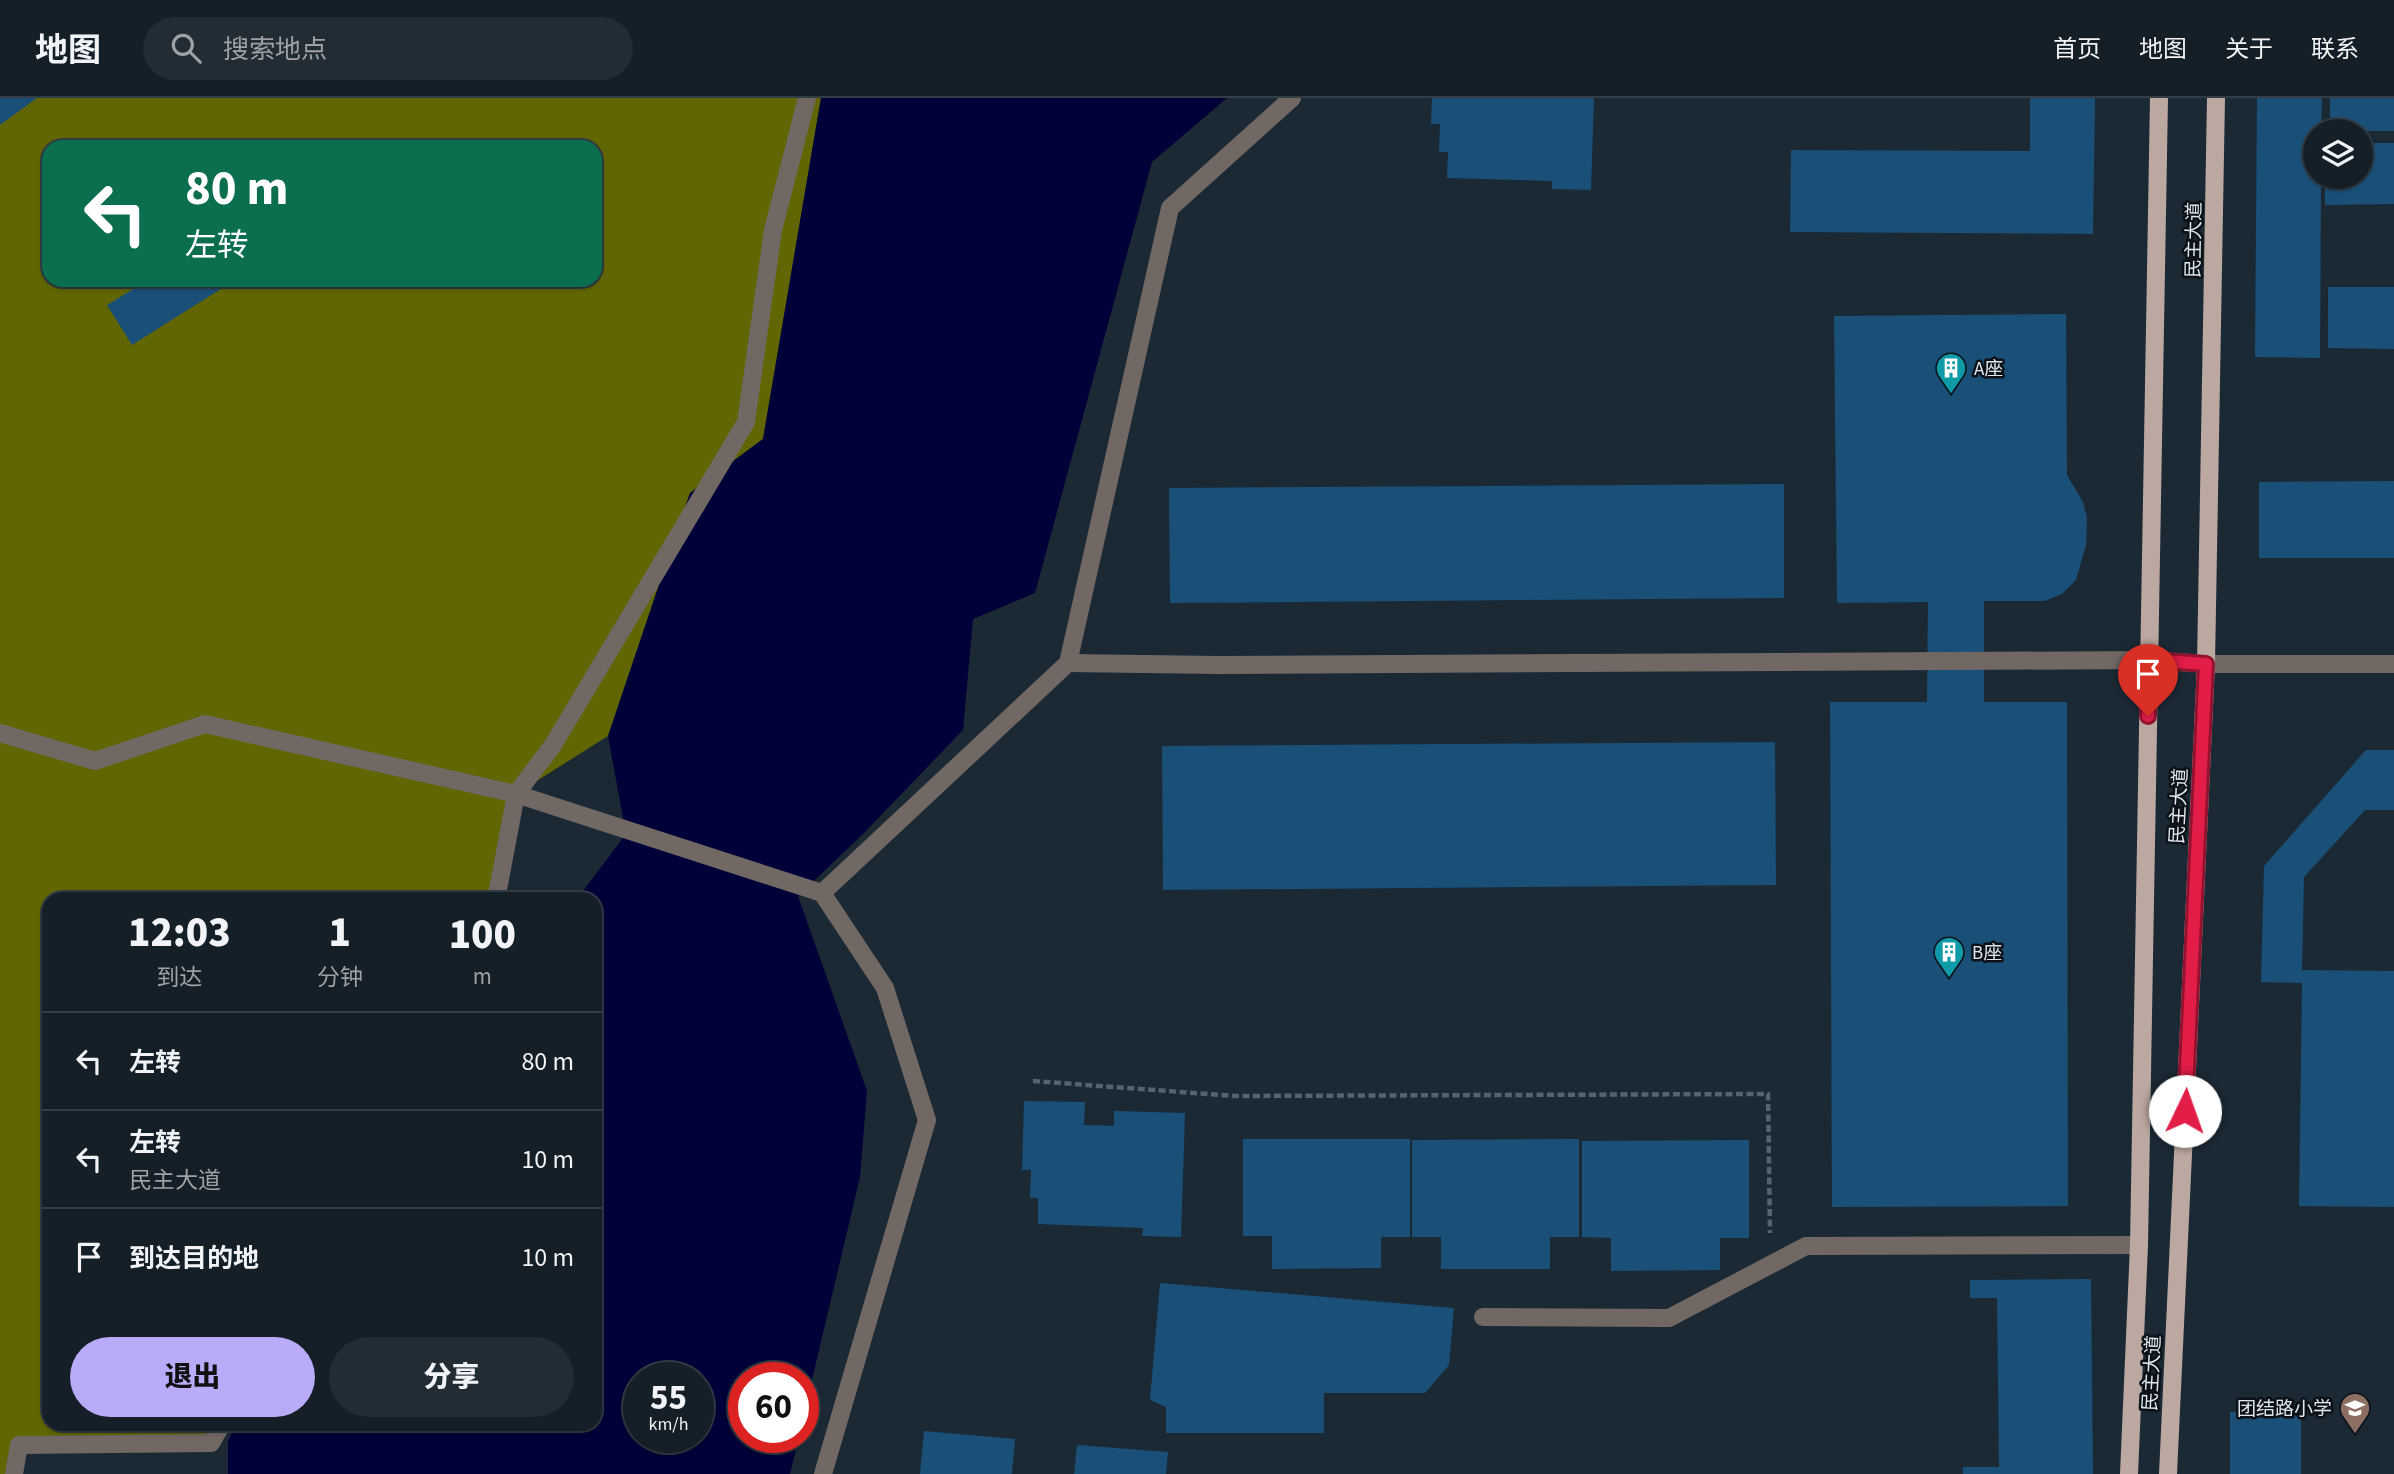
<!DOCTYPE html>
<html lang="zh">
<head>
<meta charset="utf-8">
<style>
	:root { --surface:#141f28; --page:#212c34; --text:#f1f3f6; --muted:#9da2a8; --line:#333d45; --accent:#b9abf7 }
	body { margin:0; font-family:"Source Sans 3","Noto Sans SC",sans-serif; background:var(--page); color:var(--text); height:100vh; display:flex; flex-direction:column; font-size:26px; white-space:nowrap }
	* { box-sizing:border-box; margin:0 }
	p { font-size:23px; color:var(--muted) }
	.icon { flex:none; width:38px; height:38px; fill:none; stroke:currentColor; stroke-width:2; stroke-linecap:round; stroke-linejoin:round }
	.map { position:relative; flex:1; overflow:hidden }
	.panel { position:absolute; left:42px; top:794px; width:560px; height:539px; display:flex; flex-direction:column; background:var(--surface); border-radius:21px; box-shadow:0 2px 5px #0004,0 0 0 2px var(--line) }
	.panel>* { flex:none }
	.banner { position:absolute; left:42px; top:42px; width:560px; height:147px; border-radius:21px; box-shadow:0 2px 5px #0004,0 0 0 2px var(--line); background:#0b6e4f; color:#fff; overflow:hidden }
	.fabs { position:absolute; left:2303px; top:21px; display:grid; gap:14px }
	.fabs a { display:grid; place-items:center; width:70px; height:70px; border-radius:50%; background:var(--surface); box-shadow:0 2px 5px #0004,0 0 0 2px var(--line); font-size:35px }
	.speed { position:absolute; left:623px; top:1264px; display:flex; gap:14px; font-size:35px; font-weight:700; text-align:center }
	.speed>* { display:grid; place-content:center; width:91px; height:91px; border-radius:50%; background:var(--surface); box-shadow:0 2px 5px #0004,0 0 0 2px var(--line); line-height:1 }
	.speed small { font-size:18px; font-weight:400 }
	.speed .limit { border:10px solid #d22; background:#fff; color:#111 }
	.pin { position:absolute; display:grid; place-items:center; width:60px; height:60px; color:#fff; margin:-72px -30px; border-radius:50% 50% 50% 0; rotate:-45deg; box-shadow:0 0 7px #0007 }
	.pin .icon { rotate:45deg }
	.me { position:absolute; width:77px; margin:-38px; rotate:3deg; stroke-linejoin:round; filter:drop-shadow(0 0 5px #0008) }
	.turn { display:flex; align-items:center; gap:24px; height:147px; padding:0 28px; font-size:32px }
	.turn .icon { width:91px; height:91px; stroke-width:2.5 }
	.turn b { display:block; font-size:49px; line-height:60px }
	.eta { display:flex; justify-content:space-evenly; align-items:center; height:119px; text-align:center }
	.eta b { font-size:42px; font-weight:800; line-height:49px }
	.button { display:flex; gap:14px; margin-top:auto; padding:14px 28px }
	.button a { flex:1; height:80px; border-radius:42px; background:var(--accent); color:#111; font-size:28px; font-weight:800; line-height:80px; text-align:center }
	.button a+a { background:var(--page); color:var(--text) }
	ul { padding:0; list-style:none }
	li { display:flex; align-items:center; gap:21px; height:98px; padding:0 28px; border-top:2px solid var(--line) }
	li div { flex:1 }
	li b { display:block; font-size:26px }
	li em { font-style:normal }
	header { display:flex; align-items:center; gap:42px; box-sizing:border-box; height:98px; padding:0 35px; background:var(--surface); border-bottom:2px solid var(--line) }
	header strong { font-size:33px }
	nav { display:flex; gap:38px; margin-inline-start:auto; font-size:24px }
	.search { width:490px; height:63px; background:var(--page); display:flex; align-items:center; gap:18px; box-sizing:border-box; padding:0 24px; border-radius:38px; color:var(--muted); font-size:26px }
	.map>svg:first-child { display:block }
	.forest { fill:#616602; fill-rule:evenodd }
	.water { fill:#000138; fill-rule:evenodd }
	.building { fill:#1a5078 }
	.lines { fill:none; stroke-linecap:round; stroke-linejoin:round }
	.path { stroke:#56636d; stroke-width:4.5; stroke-dasharray:7 3.5; stroke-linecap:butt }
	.service { stroke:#716864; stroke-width:18 }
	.pedestrian { stroke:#716864; stroke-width:18 }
	.tertiary { stroke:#716864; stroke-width:18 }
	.primary { stroke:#bba8a0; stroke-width:18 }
	.route-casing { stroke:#92132f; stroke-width:18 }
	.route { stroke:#e11d48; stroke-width:12 }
	.labels { text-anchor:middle; stroke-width:5; stroke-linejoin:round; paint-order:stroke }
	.street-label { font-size:19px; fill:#dee7ef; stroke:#0b1116 }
	.poi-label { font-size:19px; fill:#dee7ef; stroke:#0b1116; text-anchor:start }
</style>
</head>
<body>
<header>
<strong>地图</strong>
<div class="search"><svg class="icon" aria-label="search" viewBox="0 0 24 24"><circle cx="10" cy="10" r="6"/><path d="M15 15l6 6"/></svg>搜索地点</div>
<nav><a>首页</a><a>地图</a><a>关于</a><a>联系</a></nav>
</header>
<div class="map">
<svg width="2394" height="1376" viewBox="0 0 2394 1376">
	<rect width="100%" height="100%" fill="#1b2935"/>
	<path class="forest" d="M 0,0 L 821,0 L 763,341 L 690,395 L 608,638 L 516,696 L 496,801 L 49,802 L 49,1326 L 222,1327 L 211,1345 L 19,1347 L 14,1376 L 0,1376 ZM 49,49 L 595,49 L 595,182 L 49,182 Z"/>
	<path class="water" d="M 821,0 L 1227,0 L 1152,64 L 1035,495 L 973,521 L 963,632 L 864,735 L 798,798 L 867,993 L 860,1079 L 803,1320 L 803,1279 L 744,1279 L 744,1339 L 799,1339 L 790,1376 L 228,1376 L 228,1343 L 237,1326 L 595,1326 L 595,802 L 577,801 L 626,736 L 608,638 L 690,395 L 763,341 ZM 639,1279 L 698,1279 L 698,1339 L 639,1339 Z"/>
	<g class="building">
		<polygon points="0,0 37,0 0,27"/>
		<polygon points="1432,0 1594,0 1591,92 1552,91 1552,83 1447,80 1448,54 1439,54 1440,26 1431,26"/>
		<polygon points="2030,0 2095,0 2093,136 1790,134 1791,52 2030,53"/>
		<polygon points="2257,0 2322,0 2321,33 2315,33 2315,79 2321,79 2320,260 2255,259"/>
		<rect x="2330" y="0" width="64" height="33"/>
		<polygon points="2361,45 2394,45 2394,106 2325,107 2325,79 2361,79"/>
		<polygon points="148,182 235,182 132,247 107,207"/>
		<polygon points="2328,189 2394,189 2394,251 2328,250"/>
		<polygon points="2066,216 2067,377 2083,404 2087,420 2086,447 2076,482 2062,496 2045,503 1984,503 1984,604 2067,604 2068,1108 1832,1109 1830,604 1927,604 1928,504 1837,505 1834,218"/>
		<polygon points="2394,383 2394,460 2259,460 2259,384"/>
		<polygon points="1784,386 1784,500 1170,505 1169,390"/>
		<polygon points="1775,644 1776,787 1163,792 1162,648"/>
		<polygon points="2366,652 2394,652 2394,712 2365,712 2304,779 2302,872 2394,873 2394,1109 2299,1108 2302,885 2261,884 2264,768"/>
		<polygon points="1024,1003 1085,1004 1084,1027 1114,1028 1114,1013 1185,1015 1181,1139 1142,1138 1143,1130 1038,1126 1038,1100 1030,1100 1031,1072 1022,1072"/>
		<polygon points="1243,1041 1410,1041 1410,1139 1381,1139 1381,1170 1272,1171 1272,1138 1243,1138"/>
		<polygon points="1579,1041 1579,1139 1550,1139 1550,1171 1441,1171 1441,1139 1412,1139 1412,1042"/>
		<polygon points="1749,1042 1749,1140 1720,1140 1720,1172 1611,1173 1611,1140 1582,1139 1582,1043"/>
		<polygon points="2091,1181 2093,1376 1963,1376 1963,1369 1999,1369 1997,1200 1970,1200 1970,1182"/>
		<polygon points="1160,1185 1454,1210 1449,1267 1425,1295 1324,1295 1324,1335 1166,1335 1166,1309 1150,1302"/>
		<rect x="2230" y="1314" width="71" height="62"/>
		<polygon points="924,1333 1015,1341 1012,1376 920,1376"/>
		<polygon points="1077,1347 1168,1354 1166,1376 1074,1376"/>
	</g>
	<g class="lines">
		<polyline class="path" points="1033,983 1235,998 1768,996 1770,1135"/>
		<polyline class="service" points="1483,1219 1669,1220 1806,1148 2139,1147"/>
		<g class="pedestrian">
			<polyline points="807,0 773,132 746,324 553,647 516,696 822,795 1068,565 1170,110 1292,0"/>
			<polyline points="1068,565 1218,567 2149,562"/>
			<polyline points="0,635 95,663 205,626 516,696 496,802"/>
			<polyline points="822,795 885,890 927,1022 823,1376"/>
			<polyline points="14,1376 19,1347 211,1345 222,1326"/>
		</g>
		<polyline class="tertiary" points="2149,562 2206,566 2394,566"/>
		<g class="primary">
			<polyline points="2129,1376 2139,1147 2159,0"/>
			<polyline points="2168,1376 2206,566 2216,0"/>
		</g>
	</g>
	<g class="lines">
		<g class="route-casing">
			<polyline id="route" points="2148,618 2149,562 2206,566 2185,1013"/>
		</g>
		<use href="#route" class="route"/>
	</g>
	<defs>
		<g id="building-pin" transform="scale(1.575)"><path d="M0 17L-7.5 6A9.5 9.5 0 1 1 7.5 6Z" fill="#0f9aa8" stroke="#0b1116"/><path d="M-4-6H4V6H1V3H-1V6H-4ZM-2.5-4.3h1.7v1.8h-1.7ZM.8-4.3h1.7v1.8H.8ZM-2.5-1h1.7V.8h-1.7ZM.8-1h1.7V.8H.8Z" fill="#fff"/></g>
		<g id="school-pin" transform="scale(1.575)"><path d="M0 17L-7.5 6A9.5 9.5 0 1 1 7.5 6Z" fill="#8d6e63" stroke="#0b1116"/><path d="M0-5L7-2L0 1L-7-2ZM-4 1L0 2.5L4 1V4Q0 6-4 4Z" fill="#fff"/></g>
	</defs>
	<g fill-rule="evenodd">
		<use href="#building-pin" x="1951" y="270"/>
		<use href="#building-pin" x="1949" y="854"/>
		<use href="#school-pin" x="2355" y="1310"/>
	</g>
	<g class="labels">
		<g class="street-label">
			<text transform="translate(2193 142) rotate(-89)" y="7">民主大道</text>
			<text transform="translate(2178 708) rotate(-87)" y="7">民主大道</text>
			<text transform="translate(2151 1275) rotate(-87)" y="7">民主大道</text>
		</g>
		<g class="poi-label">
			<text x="1974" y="277">A座</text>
			<text x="1972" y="861">B座</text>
			<text x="2332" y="1317" text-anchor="end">团结路小学</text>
		</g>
	</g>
</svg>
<div class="fabs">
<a><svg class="icon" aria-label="layers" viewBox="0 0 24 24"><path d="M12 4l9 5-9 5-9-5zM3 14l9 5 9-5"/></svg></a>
</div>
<div class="speed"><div>55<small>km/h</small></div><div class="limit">60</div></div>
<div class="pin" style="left:2148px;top:618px;background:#d93025"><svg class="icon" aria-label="arrive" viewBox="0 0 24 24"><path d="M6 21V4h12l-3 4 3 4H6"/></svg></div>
<svg class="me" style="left:2185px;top:1013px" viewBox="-20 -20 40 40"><circle r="19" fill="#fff"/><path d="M0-13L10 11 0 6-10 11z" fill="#e11d48"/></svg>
<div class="banner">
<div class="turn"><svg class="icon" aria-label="left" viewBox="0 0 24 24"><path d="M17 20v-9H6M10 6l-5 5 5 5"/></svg><div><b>80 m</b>左转</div></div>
</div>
<section class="panel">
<div class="eta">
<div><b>12:03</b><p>到达</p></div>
<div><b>1</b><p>分钟</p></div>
<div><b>100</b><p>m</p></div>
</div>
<ul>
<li><svg class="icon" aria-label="left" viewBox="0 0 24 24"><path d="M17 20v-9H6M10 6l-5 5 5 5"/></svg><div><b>左转</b></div><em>80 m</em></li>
<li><svg class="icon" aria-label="left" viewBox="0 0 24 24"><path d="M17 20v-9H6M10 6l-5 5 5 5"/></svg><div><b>左转</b><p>民主大道</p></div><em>10 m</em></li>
<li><svg class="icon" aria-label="arrive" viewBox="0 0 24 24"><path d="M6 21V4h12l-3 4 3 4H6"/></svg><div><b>到达目的地</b></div><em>10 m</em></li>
</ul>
<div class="button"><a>退出</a><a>分享</a></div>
</section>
</div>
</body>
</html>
